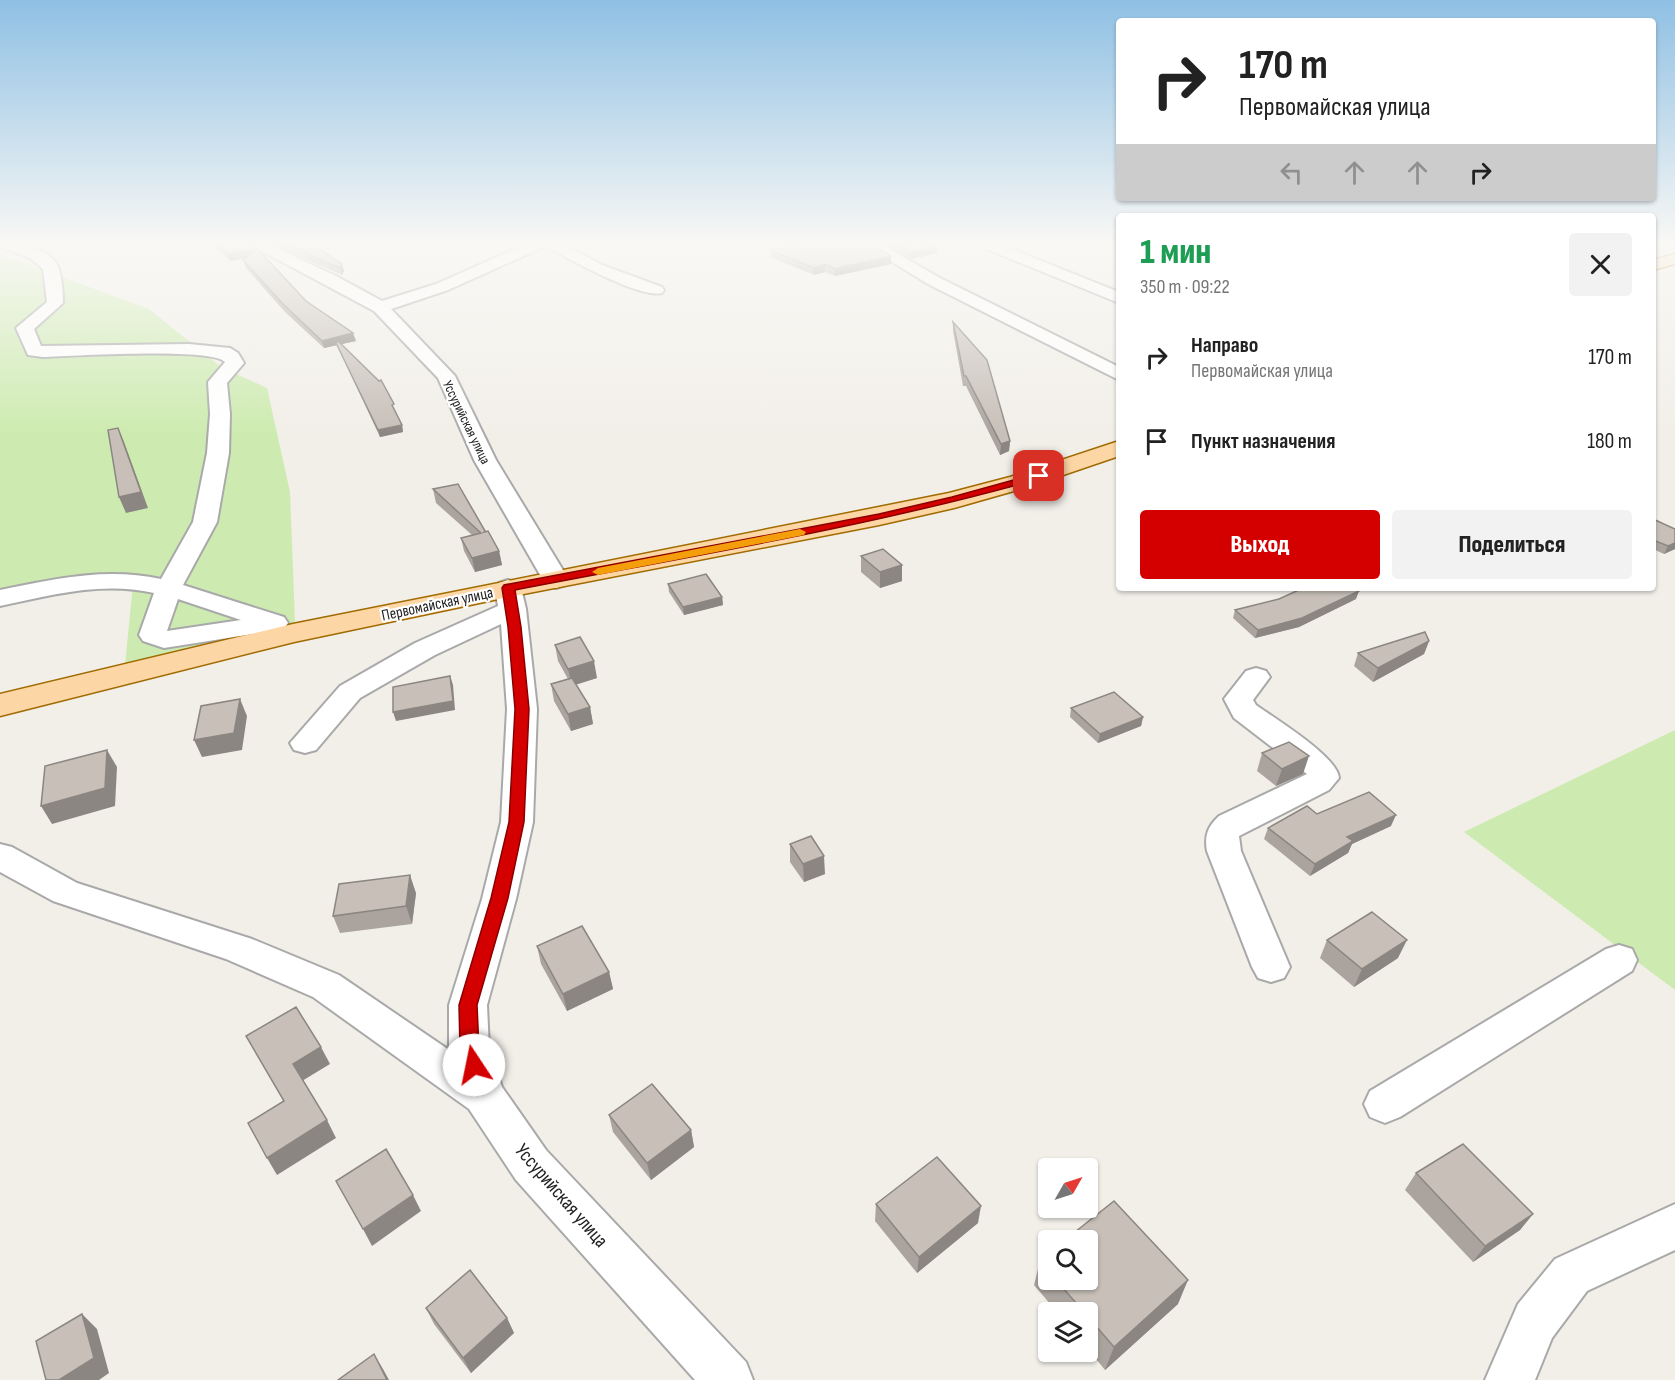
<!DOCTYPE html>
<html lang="ru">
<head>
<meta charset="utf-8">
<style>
	:root { --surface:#fff; --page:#f2f2f2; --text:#222; --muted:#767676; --accent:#d40000 }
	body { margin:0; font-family:"Sofia Sans Condensed",sans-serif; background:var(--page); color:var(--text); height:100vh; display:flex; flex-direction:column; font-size:22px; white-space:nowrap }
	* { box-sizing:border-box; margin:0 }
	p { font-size:20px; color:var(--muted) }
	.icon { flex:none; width:33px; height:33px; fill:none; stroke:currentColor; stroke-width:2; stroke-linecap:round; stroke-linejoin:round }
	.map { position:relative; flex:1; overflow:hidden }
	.drawer { position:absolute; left:1116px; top:213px; width:540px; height:378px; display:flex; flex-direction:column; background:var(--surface); border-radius:6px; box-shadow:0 2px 4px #0004 }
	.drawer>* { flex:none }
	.hud { position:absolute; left:1116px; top:18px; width:540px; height:183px; border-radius:6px; box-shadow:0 2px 4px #0004; background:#fff; color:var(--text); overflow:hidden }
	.needle { width:39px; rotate:51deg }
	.controls { position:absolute; left:1038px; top:1158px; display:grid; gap:12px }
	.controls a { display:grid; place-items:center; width:60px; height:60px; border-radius:6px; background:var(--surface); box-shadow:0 2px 4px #0004; font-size:30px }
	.pin { position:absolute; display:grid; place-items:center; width:51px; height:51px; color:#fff; margin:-26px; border-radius:12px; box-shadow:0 3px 9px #0006 }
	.me { position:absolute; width:66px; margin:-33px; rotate:349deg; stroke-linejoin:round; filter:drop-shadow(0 0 4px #0008) }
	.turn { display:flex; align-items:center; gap:21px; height:126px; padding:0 24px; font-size:27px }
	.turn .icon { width:78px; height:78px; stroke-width:2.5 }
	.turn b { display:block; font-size:42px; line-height:51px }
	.lanes { display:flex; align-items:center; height:57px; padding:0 24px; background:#0003; justify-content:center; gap:30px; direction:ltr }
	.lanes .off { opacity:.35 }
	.round { display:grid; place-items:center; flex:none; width:63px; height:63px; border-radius:6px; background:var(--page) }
	.overview { display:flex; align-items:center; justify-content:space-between; height:102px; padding:0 24px }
	h1 { font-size:36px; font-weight:800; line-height:45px; color:#1e9e55 }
	.button { display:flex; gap:12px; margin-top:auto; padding:12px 24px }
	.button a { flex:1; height:69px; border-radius:6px; background:var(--accent); color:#fff; font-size:24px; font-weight:800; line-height:69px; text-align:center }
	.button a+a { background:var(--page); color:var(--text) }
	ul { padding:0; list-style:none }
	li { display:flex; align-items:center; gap:18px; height:84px; padding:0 24px }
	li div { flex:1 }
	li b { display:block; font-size:22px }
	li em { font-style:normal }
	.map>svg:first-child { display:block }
	.grass { fill:#cdebb0 }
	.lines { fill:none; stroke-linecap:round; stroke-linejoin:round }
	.minor-casing { stroke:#a9a9a9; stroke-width:4 }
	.major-casing { stroke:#a06b00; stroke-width:3 }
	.minor { fill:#fff; fill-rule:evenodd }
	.major { fill:#fcd6a4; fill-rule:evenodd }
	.wall { fill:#aba49e }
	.shaded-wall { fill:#8b8681 }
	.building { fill:#c7bfb8; stroke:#8b8681; stroke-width:1.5 }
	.route { fill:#d40000; stroke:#8a0000; stroke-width:1.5 }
	.slow { fill:#f59e0b }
	.labels { text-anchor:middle; stroke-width:4.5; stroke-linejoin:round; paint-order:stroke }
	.far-street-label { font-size:14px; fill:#222; stroke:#fff }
	.street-label { font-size:16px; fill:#222; stroke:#fff }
	.near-street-label { font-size:20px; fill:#222; stroke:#fff }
</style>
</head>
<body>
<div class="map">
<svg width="1675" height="1380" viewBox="0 0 1675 1380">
	<rect width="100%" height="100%" fill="#f2efe9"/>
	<g class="grass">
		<polygon points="0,254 149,309 221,367 267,388 290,492 295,622 125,665 133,584 0,594"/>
		<polygon points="1675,730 1675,990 1464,832"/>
	</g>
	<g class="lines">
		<g class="minor-casing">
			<g id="minor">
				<path d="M 0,242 C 18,242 52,248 59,269 C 62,279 63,293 63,303 L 34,329 L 41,346 L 189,344 L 230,348 L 238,353 L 244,363 L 227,383 L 230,414 L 229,453 L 217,522 L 183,585 L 284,617 L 288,623 L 284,629 L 164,648 L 143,641 L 139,635 L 154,593 C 102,581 51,595 0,606 L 0,590 C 55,579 106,567 161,579 L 193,522 L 207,453 L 210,414 L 208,382 L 225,362 C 212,347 71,356 43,357 L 28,355 L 16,328 L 47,302 L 43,269 L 30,258 L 0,247 ZM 178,599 L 241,620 L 167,631 Z"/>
				<path d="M 245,242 L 263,242 L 336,276 L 382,301 L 436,284 L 531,242 L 560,242 L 602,265 L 662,287 L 664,290 L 662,293 C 641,299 571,260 551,249 L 548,245 L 448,290 L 391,309 L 455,376 L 496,460 L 569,580 L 565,585 L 556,588 L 547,585 L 543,580 L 474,460 L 438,378 L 374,311 Z"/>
				<polygon points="860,242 877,242 940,278 1119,367 1119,380 928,284"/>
				<polygon points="975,242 994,242 1119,292 1119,303 977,245"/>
				<polygon points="508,580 517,583 521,588 526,609 537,709 533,822 516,899 487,1005 489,1049 502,1087 546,1150 746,1362 753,1380 695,1380 516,1180 469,1109 313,997 226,959 53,901 0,872 0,844 12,847 77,883 252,939 339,975 449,1050 449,1005 482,899 501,822 507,709 501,624 435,655 360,698 316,750 305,753 294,750 290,743 340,686 415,643 498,606 495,588 499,583"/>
				<path d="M 1256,668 L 1266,671 L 1270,677 L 1253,700 L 1256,705 C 1274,718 1338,757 1339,778 L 1329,790 L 1239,836 L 1241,851 L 1290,967 L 1284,978 L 1271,982 L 1258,978 L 1252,967 L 1207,851 C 1204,836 1208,826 1219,816 L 1307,774 L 1234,718 L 1224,699 L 1246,671 Z"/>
				<polygon points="1619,945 1632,949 1637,960 1632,971 1400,1117 1385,1123 1370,1117 1364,1104 1370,1091 1606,949"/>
				<polygon points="1675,1204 1675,1250 1587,1291 1552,1338 1535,1380 1485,1380 1518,1304 1555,1259"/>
			</g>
		</g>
		<g class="major-casing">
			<g id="major">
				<polygon points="1675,254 1675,264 1653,270 1653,260"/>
				<polygon points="1119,441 1119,456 1028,487 954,508 879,525 508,597 294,642 0,716 0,694 293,624 949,493 1010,477"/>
			</g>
		</g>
		<use href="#minor" class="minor"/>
		<use href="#major" class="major"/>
	</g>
	<g class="wall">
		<polygon points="208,242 250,242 306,301 356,341 341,344 396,411 395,411 402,425 403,432 380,437 337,345 324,348 285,312 246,268 243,260 246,258 230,261"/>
		<polygon points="267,242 309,242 342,264 344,271 342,275"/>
		<polygon points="799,242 867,242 891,256 891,264 835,276 825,272 814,275 770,257 770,250 799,244"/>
		<polygon points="881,242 928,242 937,253 911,259"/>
		<polygon points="953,322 1010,441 1009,451 1000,455 966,386 963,386 953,331"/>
		<polygon points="433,489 485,532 499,551 502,565 475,572 464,551 461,538 472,535 436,503"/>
		<polygon points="1653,519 1675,529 1675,549 1664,554 1653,549"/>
		<polygon points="861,556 902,581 880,588 861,572"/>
		<polygon points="668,584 722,597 723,605 684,615 669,592"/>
		<polygon points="1356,599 1299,627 1255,638 1233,618 1235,610"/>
		<polygon points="1429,641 1424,654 1373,682 1354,666 1358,653"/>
		<polygon points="555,645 597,678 576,684 590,707 593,724 571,731 554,701 551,684 568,679 558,661"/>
		<polygon points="1071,708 1143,717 1141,726 1098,743 1070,717"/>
		<polygon points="1262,753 1303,774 1276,786 1257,771"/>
		<polygon points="1317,814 1391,826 1352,844 1348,853 1310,876 1264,839 1268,828"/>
		<polygon points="790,844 825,874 804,882 790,862"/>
		<polygon points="416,893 412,924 340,933 333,916"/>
		<polygon points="1327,940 1398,958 1354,987 1320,958"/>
		<polygon points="537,946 609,972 613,989 567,1011 541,964"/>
		<polygon points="609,1115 691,1130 694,1147 651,1180 613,1132"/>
		<polygon points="1416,1173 1533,1214 1520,1230 1473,1262 1405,1190"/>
		<polygon points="876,1204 978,1223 917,1273 875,1221"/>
		<polygon points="1048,1254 1048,1280 1088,1280 1178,1304 1105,1370 1088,1349 1088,1312 1057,1312 1034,1285 1040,1261"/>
		<polygon points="426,1308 507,1318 514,1333 471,1373 434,1324"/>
	</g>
	<g class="shaded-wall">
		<polygon points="938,246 937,253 911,259 911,252"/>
		<polygon points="256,249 258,256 230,261 228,254"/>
		<polygon points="891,256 891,264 835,276 835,269"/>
		<polygon points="342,264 344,271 342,275 340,268"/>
		<polygon points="825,264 825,272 814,275 814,268"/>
		<polygon points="353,333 356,341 324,348 322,341"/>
		<polygon points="402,425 403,432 380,437 378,430"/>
		<polygon points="118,428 124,442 148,508 126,513 119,497"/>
		<polygon points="1010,441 1009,451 1000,455 1001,444"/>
		<polygon points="1675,543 1675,549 1664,554 1668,546"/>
		<polygon points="499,551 502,565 475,572 472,558"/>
		<polygon points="902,565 902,581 880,588 880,572"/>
		<polygon points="1359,591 1356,599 1299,627 1255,638 1258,630"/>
		<polygon points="722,597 723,605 684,615 683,607"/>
		<polygon points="1429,641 1424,654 1373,682 1378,668"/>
		<polygon points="594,661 597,678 572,686 568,669"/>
		<polygon points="450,676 453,685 455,710 396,721 393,712"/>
		<polygon points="240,699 247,716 242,750 202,757 194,740"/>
		<polygon points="590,707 593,724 571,731 568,714"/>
		<polygon points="1143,717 1141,726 1098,743 1100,734"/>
		<polygon points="107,750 117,767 115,806 52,824 41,806"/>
		<polygon points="1309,756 1303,774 1276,786 1282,769"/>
		<polygon points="1396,815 1391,826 1352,844 1348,853 1310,876 1315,864 1347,837"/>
		<polygon points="824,856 825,874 804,882 803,864"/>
		<polygon points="410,875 416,893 412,924 406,906"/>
		<polygon points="1407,940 1398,958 1354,987 1362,969"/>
		<polygon points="609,972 613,989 567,1011 563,994"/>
		<polygon points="321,1047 330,1064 302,1081 293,1064"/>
		<polygon points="327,1120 336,1138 277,1175 267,1158"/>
		<polygon points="691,1130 694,1147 651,1180 647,1163"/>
		<polygon points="413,1195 421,1211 372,1246 363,1229"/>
		<polygon points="981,1206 978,1223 917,1273 919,1257"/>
		<polygon points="1533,1214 1520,1230 1473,1262 1485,1246"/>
		<polygon points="1188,1280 1178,1304 1105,1370 1114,1347"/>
		<polygon points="82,1314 97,1329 109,1373 99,1380 59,1380"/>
		<polygon points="507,1318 514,1333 471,1373 463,1358"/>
		<polygon points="374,1354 383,1369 389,1380 387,1380"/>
	</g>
	<g class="building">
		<polygon points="213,242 251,242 306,301 353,333 322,341 283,304 243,260 256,249 228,254"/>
		<polygon points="281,242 309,242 342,264 340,268"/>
		<polygon points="801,242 867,242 891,256 835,269 825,264 814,268 770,250 804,243"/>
		<polygon points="893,242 928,242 938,246 911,252"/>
		<polygon points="953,322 987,360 1010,441 1001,444 966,376 964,376"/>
		<polygon points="338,341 379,381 381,380 394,404 392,405 402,425 378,430 336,343"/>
		<polygon points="118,428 141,492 119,497 108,430"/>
		<polygon points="458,484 485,531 484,532 488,531 499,551 472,558 461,538 481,533 433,489"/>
		<polygon points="1653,519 1675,529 1675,543 1668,546 1653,540"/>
		<polygon points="883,549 902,565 880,572 861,556"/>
		<polygon points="706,574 722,597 683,607 668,584"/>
		<polygon points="1303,588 1354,588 1359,591 1302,618 1258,630 1235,610 1279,599"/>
		<polygon points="1425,632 1429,641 1378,668 1358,653"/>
		<polygon points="580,637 594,661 568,669 555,645"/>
		<polygon points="450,676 453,701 393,712 393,687"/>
		<polygon points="572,678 590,707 568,714 551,684"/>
		<polygon points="1114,692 1143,717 1100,734 1071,708"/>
		<polygon points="240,699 234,733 194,740 201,706"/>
		<polygon points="1289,742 1309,756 1282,769 1262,753"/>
		<polygon points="107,750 105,788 41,806 45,766"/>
		<polygon points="1369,792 1396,815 1347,837 1353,841 1315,864 1268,828 1307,806 1317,814"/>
		<polygon points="811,836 824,856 803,864 790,844"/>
		<polygon points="410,875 406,906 333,916 339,884"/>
		<polygon points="1372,912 1407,940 1362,969 1327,940"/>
		<polygon points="582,926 609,972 563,994 537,946"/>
		<polygon points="296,1007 321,1047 293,1064 327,1120 267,1158 248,1123 284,1101 246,1036"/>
		<polygon points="652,1084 691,1130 647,1163 609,1115"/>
		<polygon points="1463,1144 1533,1214 1485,1246 1416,1173"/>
		<polygon points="386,1149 413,1195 363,1229 336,1181"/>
		<polygon points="937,1157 981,1206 919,1257 876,1204"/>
		<polygon points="1114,1201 1188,1280 1114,1347 1088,1317 1088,1312 1084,1312 1056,1280 1088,1280 1088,1240 1065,1240"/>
		<polygon points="1048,1254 1048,1271 1040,1261"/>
		<polygon points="470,1270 507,1318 463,1358 426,1308"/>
		<polygon points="82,1314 94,1358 59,1380 46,1380 36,1341"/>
		<polygon points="374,1354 387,1380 338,1380"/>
	</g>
	<linearGradient id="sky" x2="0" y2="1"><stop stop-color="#8fc0e4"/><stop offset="0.56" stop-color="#f9f8f5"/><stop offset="1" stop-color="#f9f8f5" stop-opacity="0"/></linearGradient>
	<rect width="1675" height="435" fill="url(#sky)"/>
	<path class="route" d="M 1039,473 L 1044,476 L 1042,478 C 869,527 691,556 515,590 L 521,627 L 529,709 L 524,822 L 508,898 L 477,1005 L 479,1049 L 484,1065 L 481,1071 L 474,1073 L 468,1071 L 460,1049 L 459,1005 L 491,898 L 509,822 L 515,709 L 508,627 L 502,588 L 504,585 L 879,514 L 952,497 Z"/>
	<polygon class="slow" points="800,529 806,532 804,535 598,575 592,572 598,568"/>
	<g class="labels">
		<g class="far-street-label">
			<text transform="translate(467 422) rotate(64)" y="5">Уссурийская улица</text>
		</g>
		<g class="street-label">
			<text transform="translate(437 603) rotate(-12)" y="6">Первомайская улица</text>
		</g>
		<g class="near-street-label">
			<text transform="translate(562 1195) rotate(49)" y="7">Уссурийская улица</text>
		</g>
	</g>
</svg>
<div class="controls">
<a><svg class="needle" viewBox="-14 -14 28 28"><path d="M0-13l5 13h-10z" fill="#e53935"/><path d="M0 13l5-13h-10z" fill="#767676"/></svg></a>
<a><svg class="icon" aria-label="search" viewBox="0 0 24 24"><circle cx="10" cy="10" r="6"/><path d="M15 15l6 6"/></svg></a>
<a><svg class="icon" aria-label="layers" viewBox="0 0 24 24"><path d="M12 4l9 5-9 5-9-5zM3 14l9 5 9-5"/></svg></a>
</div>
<div class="pin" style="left:1039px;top:476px;background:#d93025"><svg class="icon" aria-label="arrive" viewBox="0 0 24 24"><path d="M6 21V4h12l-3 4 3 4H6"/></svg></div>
<svg class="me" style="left:474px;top:1065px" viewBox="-20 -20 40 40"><circle r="19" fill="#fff"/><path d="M0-13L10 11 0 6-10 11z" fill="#d40000"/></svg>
<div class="hud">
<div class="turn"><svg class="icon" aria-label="right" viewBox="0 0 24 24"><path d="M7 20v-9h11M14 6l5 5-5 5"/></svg><div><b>170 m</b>Первомайская улица</div></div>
<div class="lanes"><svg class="icon off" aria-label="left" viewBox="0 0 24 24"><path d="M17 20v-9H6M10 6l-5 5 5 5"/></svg><svg class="icon off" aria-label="ahead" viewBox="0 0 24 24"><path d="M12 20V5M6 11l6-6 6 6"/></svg><svg class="icon off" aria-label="ahead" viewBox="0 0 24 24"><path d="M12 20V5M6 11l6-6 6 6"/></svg><svg class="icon" aria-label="right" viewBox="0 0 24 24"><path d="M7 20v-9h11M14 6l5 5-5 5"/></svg></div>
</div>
<section class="drawer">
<div class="overview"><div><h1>1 мин</h1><p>350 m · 09:22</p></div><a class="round"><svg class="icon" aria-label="close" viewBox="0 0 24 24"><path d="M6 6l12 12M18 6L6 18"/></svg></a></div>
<ul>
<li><svg class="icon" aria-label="right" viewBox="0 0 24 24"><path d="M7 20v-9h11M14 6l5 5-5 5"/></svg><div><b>Направо</b><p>Первомайская улица</p></div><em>170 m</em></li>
<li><svg class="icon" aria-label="arrive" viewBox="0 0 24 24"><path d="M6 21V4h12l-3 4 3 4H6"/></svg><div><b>Пункт назначения</b></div><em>180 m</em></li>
</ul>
<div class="button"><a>Выход</a><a>Поделиться</a></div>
</section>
</div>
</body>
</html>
